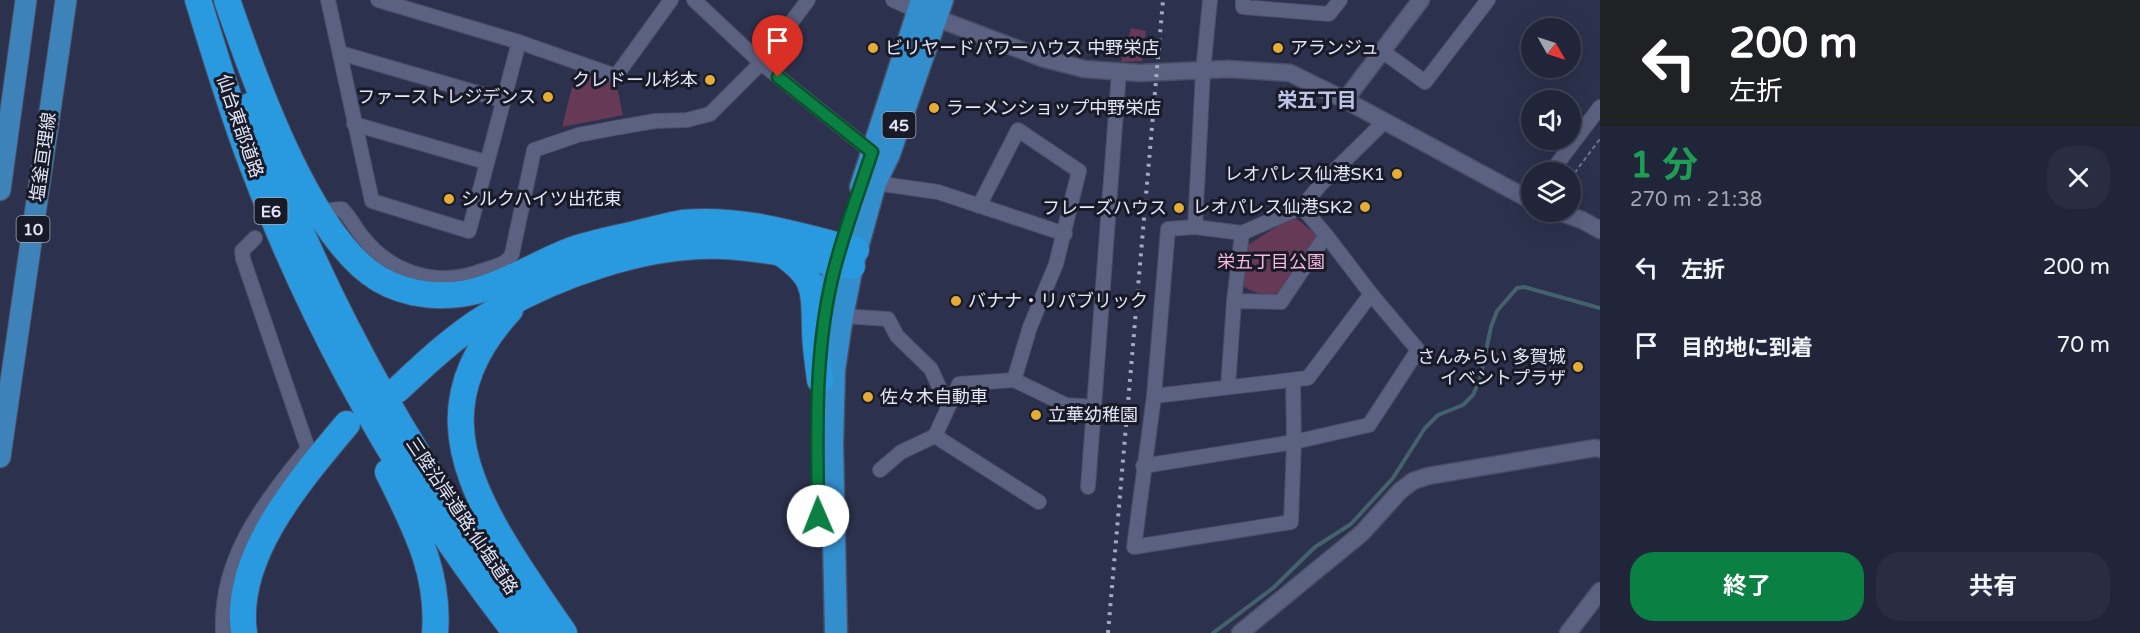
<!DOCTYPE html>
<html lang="ja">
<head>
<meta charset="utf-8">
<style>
	:root { --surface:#21253a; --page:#292d42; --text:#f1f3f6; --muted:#a2a5af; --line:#3e4254; --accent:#0b8043 }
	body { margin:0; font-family:"Varela Round","Noto Sans JP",sans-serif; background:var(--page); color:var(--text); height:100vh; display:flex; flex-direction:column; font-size:22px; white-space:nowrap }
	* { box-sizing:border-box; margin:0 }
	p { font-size:20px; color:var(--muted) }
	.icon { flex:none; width:33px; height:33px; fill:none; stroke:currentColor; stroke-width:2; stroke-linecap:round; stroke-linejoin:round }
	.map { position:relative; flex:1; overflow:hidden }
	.drawer { display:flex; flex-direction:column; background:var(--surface); width:540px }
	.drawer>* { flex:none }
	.top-card { background:#202124; color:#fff; overflow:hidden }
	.needle { width:39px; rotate:129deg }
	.fabs { position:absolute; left:1521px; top:18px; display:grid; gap:12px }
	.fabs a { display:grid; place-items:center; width:60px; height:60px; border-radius:50%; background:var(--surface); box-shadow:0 6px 24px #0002,0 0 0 2px var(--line); font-size:30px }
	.pin { position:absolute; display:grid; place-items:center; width:51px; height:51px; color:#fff; margin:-62px -26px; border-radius:50% 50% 50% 0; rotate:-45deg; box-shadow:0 0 6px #0007 }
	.pin .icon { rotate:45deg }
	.me { position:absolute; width:66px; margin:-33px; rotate:359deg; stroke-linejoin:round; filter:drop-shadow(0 0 4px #0008) }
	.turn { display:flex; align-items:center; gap:21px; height:126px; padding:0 30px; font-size:27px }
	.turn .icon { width:78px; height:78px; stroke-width:2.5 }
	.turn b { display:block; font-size:42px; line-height:51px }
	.round { display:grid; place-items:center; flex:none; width:63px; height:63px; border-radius:24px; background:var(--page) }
	.overview { display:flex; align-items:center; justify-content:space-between; height:102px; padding:0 30px }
	h1 { font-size:36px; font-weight:700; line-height:45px; color:#1e9e55 }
	.button { display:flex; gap:12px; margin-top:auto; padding:12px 30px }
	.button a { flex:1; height:69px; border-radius:24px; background:var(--accent); color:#fff; font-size:24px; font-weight:700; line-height:69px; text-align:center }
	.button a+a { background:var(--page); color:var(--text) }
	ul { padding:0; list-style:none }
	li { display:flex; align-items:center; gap:18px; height:78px; padding:0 30px }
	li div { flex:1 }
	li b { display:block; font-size:22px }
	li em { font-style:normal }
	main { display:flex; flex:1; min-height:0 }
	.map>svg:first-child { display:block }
	.green { fill:#663956 }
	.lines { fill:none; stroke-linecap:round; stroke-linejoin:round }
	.stream { stroke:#44626c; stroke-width:4 }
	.minor-casing { stroke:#4a4e65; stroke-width:16 }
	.tertiary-casing { stroke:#4a4e65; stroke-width:19 }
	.primary-casing { stroke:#4a4e65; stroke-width:23 }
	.trunk-casing { stroke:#4a4e65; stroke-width:25 }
	.motorway-casing { stroke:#4a4e65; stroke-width:28 }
	.path { stroke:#6d728a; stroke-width:2; stroke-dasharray:4.5 3; stroke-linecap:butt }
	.minor { stroke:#5b6180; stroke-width:14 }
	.tertiary { stroke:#5b6180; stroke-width:16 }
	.primary { stroke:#3d83ba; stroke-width:21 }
	.trunk { stroke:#338ecd; stroke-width:22 }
	.motorway { stroke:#2999e0; stroke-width:26 }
	.rail { stroke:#a6aabf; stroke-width:4; stroke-dasharray:3 6; stroke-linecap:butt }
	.route-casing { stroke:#07532c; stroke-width:15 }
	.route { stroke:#0b8043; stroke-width:10 }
	.poi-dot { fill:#e5ad35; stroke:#181a27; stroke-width:2 }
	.labels { text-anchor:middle; stroke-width:6; stroke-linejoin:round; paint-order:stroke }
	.shield { fill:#181a27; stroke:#a5a9b9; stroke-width:1.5 }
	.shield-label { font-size:16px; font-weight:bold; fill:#e2e6f8 }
	.poi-label { font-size:18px; fill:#e2e6f8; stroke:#181a27; text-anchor:start }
	.street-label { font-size:18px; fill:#e2e6f8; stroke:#181a27 }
	.park-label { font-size:18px; fill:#f8b8df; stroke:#181a27 }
	.neighbourhood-label { font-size:20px; font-weight:bold; fill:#bcc3e6; stroke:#181a27 }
</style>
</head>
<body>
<main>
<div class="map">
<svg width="1600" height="633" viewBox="0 0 1600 633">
	<rect width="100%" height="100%" fill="#2c314d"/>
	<g class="green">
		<polygon points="1131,28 1146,31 1142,61 1121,62"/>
		<polygon points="576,71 616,83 623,115 562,127"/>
		<path d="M 1293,216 L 1318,236 L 1284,291 C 1271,297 1254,294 1243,286 L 1245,247 Z"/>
	</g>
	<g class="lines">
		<polyline class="stream" points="1213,633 1273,588 1315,547 1351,524 1393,478 1425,428 1438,415 1463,405 1473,395 1480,379 1491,327 1497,311 1517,288 1524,287 1600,308"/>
		<g class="minor-casing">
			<g id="minor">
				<polyline points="328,0 372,201 469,231 519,42"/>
				<polyline points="378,0 519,42 616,76 671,0"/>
				<polyline points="694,0 761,63 872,152"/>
				<polyline points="893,0 924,14"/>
				<polyline points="1243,0 1243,7 1329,14 1340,0"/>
				<polyline points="1382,51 1425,82 1488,0"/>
				<polyline points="340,53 502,100"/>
				<polyline points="354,124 486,162"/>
				<polyline points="1551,172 1600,107"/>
				<polyline points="875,183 938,192 1065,234"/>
				<polyline points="979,206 1018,130 1079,171 1056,264 1030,327 1014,380"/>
				<polyline points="1302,207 1326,235 1371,294"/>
				<path d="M 331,210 L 342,209 C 350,217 354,226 361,235 C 390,273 437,288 481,271 C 492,267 507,265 512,254 L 534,150 L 578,135 L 615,128 L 655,121 L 687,120 L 710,114 L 761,63 L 808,0"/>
				<polyline points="1195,227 1203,72 1210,0"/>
				<polyline points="1234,301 1281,302 1326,235"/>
				<polyline points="842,316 888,319 897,336 931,369 948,407"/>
				<polyline points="1293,380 1294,442 1291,522 1134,547 1154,396 1168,229 1195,227 1242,233 1302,207 1321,184 1385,121"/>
				<polyline points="1228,387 1234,301 1242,233"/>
				<polyline points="1143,466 1294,442 1369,425 1418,350 1371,294 1308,378 1154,396"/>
				<polyline points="880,470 901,452 935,436"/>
				<polyline points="1088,487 1119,72"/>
				<polyline points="1039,502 935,436 959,384 1014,380 1066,405 1094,407"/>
				<path d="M 223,633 C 219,561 262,504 306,451 L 307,446 L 243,259 L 242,251 L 255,238"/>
			</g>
		</g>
		<g class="tertiary-casing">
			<g id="tertiary">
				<polyline points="936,18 1042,58 1084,69 1140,73 1228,69 1290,73 1345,100 1532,201"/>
				<polyline points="1345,100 1421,0"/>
				<polyline points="1559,212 1582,220 1600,230"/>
				<polyline points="1240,633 1362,533 1400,491 1413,481 1428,476 1595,448 1600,449"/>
				<polyline points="1568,633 1600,591"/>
			</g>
		</g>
		<g class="primary-casing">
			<g id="primary">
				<polyline points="0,190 26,0"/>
				<polyline points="0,457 66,0"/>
			</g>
		</g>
		<g class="trunk-casing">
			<g id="trunk">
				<polyline points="861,187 922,0"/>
				<polyline points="823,338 830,285 841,247"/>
				<polyline points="836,633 832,444 834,370 842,316 852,266 875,183 889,154 942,0"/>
			</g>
		</g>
		<g class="motorway-casing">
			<g id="motorway">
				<path d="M 198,0 C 216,58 233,116 255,172 C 318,337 408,494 516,633"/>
				<path d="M 227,0 C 253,76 309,237 379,279 C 408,296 444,299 476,291 C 510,282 540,262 572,250 C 595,242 619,238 643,232 C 656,229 669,225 682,223 C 741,217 800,236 856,250"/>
				<path d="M 250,106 C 320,297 416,474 544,633"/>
				<path d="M 781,253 C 816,277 814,289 815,329 C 815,346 818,363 820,380"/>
				<path d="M 510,310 C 438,388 453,457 503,541 C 522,573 543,603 564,633"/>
				<path d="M 397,390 C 424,365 452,338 484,318 C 550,277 644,243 722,246 C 766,248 809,258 852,266"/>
				<path d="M 388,472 C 414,525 440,572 435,633"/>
				<path d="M 244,633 C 233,556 301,479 347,424"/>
			</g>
		</g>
		<polyline class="path" points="1570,179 1600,139"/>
		<use href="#minor" class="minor"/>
		<use href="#tertiary" class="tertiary"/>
		<use href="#primary" class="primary"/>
		<use href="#trunk" class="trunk"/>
		<use href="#motorway" class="motorway"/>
		<polyline class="rail" points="1108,633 1163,0"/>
	</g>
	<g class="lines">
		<g class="route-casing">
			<path id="route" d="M 778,77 L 872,152 C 858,195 841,238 831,283 C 814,359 817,439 818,516"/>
		</g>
		<use href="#route" class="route"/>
	</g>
	<g class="poi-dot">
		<circle cx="873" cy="48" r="6"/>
		<circle cx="1278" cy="48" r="6"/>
		<circle cx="710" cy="80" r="6"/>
		<circle cx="548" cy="97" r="6"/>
		<circle cx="934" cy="108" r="6"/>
		<circle cx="1397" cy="174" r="6"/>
		<circle cx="449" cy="199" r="6"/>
		<circle cx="1365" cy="207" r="6"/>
		<circle cx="1179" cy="208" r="6"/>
		<circle cx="956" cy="301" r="6"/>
		<circle cx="1578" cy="367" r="6"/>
		<circle cx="868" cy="397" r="6"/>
		<circle cx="1036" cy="415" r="6"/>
	</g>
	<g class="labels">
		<g class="shield">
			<rect x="882.5" y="112" width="33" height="26" rx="4.5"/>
			<rect x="254.5" y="198" width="33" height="26" rx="4.5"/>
			<rect x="16.5" y="216" width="33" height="26" rx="4.5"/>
		</g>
		<g class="shield-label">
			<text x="899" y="131">45</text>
			<text x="271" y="217">E6</text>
			<text x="33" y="235">10</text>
		</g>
		<g class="poi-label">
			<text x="885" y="54">ビリヤードパワーハウス 中野栄店</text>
			<text x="1290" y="54">アランジュ</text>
			<text x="698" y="86" text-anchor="end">クレドール杉本</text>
			<text x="536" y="103" text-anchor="end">ファーストレジデンス</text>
			<text x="946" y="114">ラーメンショップ中野栄店</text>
			<text x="1385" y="180" text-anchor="end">レオパレス仙港SK1</text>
			<text x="461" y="205">シルクハイツ出花東</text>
			<text x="1353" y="213" text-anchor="end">レオパレス仙港SK2</text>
			<text x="1167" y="214" text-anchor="end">フレーズハウス</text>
			<text x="968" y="307">バナナ・リパブリック</text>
			<text x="1566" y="363" text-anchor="end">さんみらい 多賀城<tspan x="1566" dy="21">イベントプラザ</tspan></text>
			<text x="880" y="403">佐々木自動車</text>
			<text x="1048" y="421">立華幼稚園</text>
		</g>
		<g class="street-label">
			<text transform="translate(240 126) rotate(71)" y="6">仙台東部道路</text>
			<text transform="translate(43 157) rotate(-82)" y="6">塩釜亘理線</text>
			<text transform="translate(462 516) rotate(56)" y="6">三陸沿岸道路;仙塩道路</text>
		</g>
		<g class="park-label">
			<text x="1271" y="268">栄五丁目公園</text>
		</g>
		<g class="neighbourhood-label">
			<text x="1317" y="107">栄五丁目</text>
		</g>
	</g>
</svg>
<div class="fabs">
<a><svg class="needle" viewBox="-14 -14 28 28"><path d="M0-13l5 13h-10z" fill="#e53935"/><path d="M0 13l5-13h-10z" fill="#a2a5af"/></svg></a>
<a><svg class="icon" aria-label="sound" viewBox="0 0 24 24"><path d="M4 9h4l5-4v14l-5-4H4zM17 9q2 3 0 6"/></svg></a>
<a><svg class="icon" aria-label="layers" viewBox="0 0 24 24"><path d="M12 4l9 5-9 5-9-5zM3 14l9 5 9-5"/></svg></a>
</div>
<div class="pin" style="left:778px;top:77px;background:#d93025"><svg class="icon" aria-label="arrive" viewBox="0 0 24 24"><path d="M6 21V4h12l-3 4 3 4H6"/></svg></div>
<svg class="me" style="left:818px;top:516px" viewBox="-20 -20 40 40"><circle r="19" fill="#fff"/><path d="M0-13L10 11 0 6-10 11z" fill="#0b8043"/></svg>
</div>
<section class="drawer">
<div class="top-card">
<div class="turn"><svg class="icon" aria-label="left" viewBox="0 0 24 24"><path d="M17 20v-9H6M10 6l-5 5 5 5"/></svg><div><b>200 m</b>左折</div></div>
</div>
<div class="overview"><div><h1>1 分</h1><p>270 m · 21:38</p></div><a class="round"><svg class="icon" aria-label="close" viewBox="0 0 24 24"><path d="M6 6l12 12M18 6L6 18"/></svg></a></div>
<ul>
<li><svg class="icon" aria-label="left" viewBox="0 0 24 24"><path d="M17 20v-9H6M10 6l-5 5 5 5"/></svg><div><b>左折</b></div><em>200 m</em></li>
<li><svg class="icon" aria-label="arrive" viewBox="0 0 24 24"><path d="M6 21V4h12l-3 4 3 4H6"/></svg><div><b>目的地に到着</b></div><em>70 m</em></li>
</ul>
<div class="button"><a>終了</a><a>共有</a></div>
</section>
</main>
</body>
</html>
